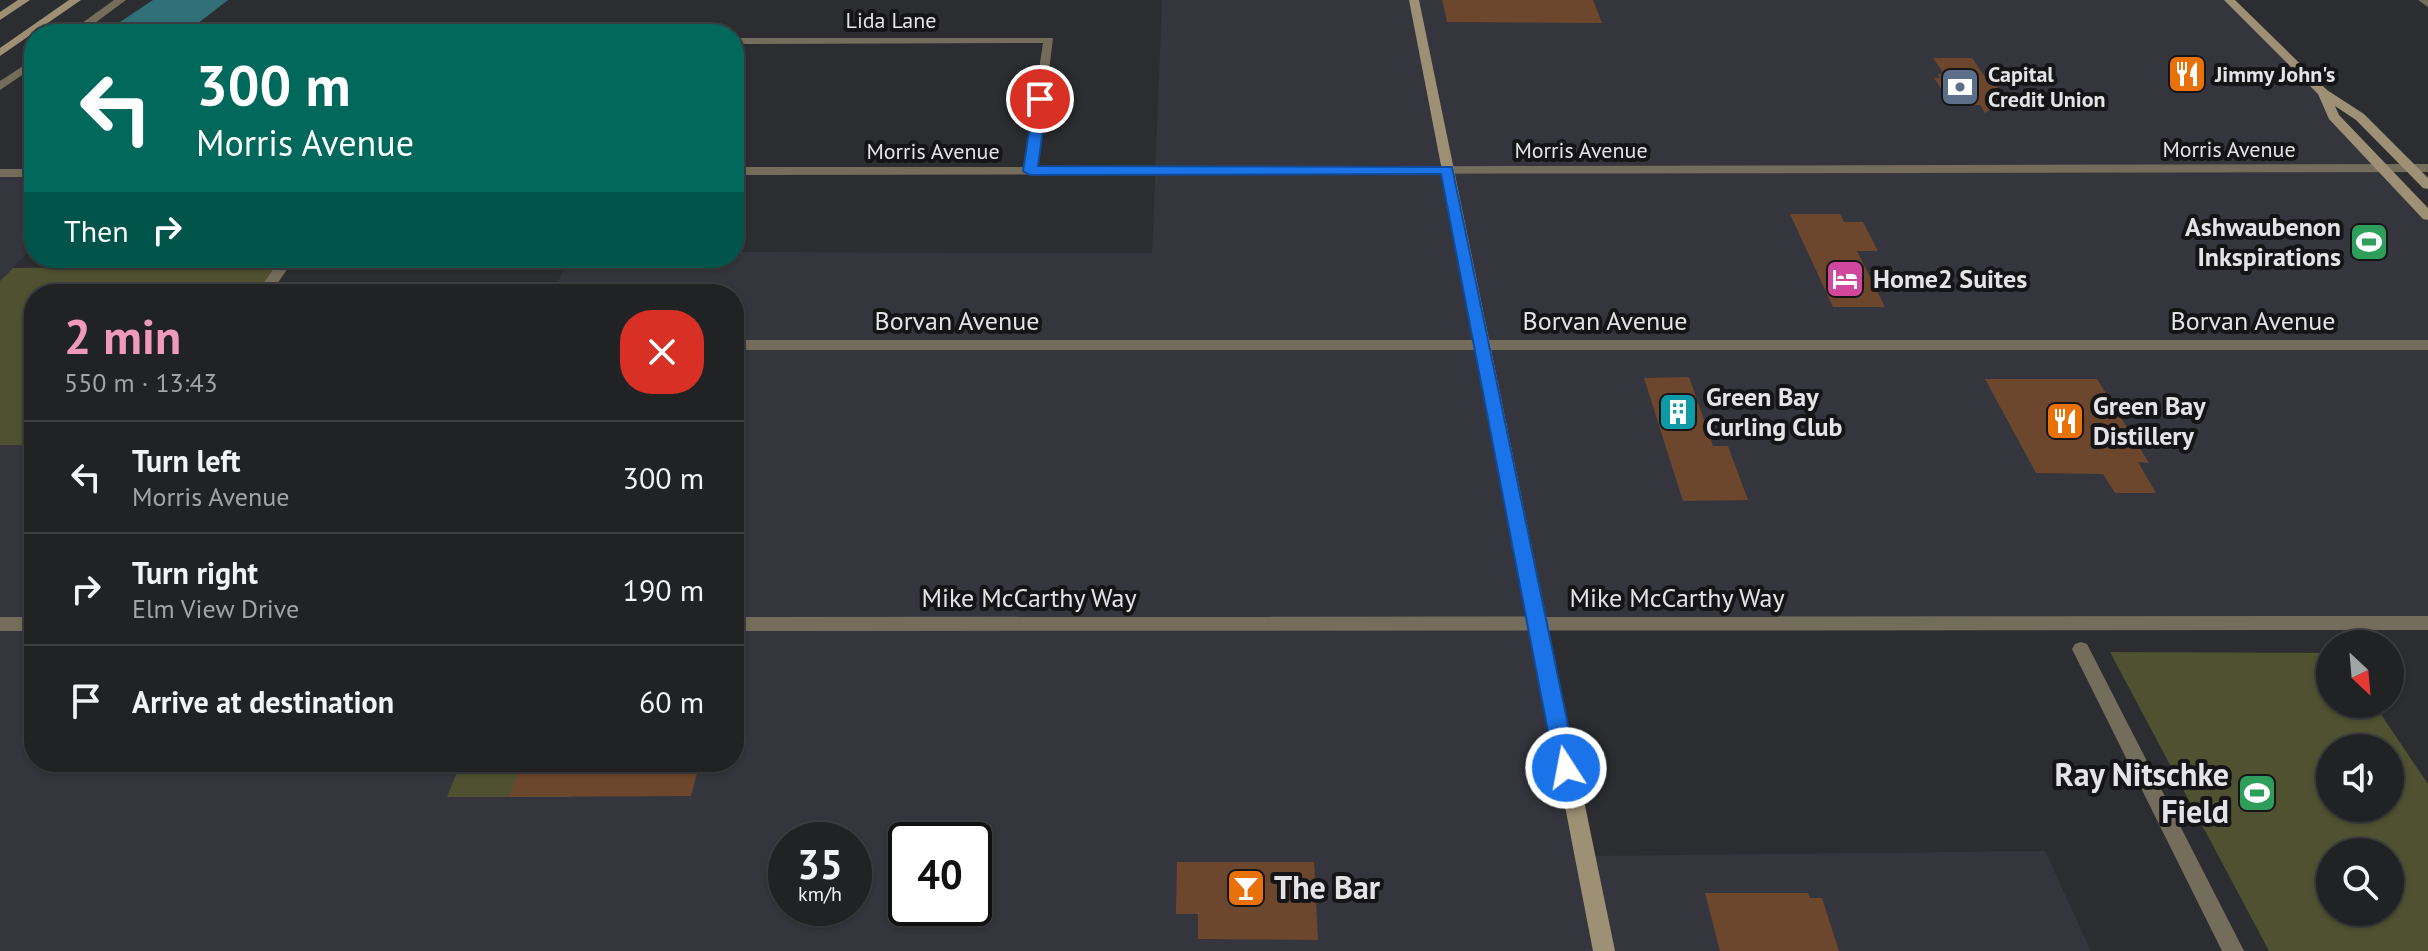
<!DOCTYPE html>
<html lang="en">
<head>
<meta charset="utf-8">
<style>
	:root { --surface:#212224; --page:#292a2c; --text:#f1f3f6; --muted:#a2a4a6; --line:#3e3f41; --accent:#ef9ab8 }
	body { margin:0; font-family:"PT Sans",sans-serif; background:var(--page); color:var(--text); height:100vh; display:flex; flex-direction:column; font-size:30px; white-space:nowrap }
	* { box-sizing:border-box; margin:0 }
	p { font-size:26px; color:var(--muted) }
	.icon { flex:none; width:44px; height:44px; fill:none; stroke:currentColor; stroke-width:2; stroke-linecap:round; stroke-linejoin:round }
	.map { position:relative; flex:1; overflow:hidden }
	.panel { position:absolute; left:24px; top:284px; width:720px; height:488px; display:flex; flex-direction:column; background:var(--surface); border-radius:32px; box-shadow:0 2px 6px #0004,0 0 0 2px var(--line) }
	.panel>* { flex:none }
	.hud { position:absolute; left:24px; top:24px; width:720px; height:244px; border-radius:32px; box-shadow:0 2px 6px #0004,0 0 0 2px var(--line); background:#00695c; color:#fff; overflow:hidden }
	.needle { width:52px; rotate:154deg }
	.fabs { position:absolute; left:2316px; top:630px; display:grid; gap:16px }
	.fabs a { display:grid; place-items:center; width:88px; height:88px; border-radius:50%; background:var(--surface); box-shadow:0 2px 6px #0004,0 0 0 2px var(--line); font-size:40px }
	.speed { position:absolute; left:768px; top:822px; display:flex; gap:16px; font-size:40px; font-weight:700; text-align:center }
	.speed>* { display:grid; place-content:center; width:104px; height:104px; border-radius:50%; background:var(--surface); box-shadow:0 2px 6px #0004,0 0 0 2px var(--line); line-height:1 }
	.speed small { font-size:20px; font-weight:400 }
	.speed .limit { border:4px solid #111; border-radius:12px; background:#fff; color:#111 }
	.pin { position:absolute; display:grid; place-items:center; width:68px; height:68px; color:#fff; margin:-34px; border:4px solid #fff; border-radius:50%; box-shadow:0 2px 8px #0007 }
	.me { position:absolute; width:88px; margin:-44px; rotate:349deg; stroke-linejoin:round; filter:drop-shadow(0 0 6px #0008) }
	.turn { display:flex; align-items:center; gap:28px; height:168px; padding:0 40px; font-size:36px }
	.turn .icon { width:104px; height:104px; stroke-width:2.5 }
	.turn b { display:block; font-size:56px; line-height:68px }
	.then { display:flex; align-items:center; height:76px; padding:0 40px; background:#0003; gap:16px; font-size:30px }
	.round { display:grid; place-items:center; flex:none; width:84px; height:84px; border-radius:32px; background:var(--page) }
	.headline { display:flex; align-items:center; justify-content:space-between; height:136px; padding:0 40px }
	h1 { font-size:48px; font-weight:700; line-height:60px; color:var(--accent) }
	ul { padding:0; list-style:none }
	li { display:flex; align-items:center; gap:24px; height:112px; padding:0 40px; border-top:2px solid var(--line) }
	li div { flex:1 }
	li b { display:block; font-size:30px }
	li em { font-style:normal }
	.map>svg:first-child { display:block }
	.built { fill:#35353d; fill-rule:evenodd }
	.green { fill:#4f5131; fill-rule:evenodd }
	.water { fill:#327079 }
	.building { fill:#6d472d }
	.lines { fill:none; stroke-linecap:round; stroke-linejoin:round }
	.street { fill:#756d5b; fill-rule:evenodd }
	.secondary { fill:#9e9074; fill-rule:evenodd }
	.route { fill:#1a73e8; stroke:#114b97; stroke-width:2 }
	.labels { text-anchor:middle; stroke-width:8; stroke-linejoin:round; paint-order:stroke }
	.far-street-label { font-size:22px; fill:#e4e4e6; stroke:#151517 }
	.far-poi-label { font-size:22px; font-weight:bold; fill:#e4e4e6; stroke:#151517; text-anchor:start }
	.poi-label { font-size:26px; font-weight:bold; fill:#e4e4e6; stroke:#151517; text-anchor:start }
	.street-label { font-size:26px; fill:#e4e4e6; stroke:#151517 }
	.near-poi-label { font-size:32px; font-weight:bold; fill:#e4e4e6; stroke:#151517; text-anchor:end }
</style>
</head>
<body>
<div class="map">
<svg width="2428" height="951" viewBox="0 0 2428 951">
	<rect width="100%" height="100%" fill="#2c2d30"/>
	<g class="built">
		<path d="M 1162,0 L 2229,0 L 2323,93 L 2333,116 L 2428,216 L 2428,623 L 1538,624 L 1584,856 L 2045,851 L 2091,951 L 0,951 L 0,445 L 34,445 L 34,762 L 734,762 L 734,294 L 552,294 L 570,258 L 734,258 L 734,252 L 1152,253 ZM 786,840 L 854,840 L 854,908 L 786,908 ZM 906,840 L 974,840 L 974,908 L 906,908 Z"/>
		<polygon points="0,173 34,173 34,246 0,281"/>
	</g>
	<g class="green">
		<polygon points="136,258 289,258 263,294 34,294 34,445 0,445 0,281 13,268 128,267"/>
		<path d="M 2110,652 L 2330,653 L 2330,704 L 2374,704 L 2428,784 L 2428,951 L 2269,951 ZM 2330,748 L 2390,748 L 2390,808 L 2330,808 ZM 2330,852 L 2390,852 L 2390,912 L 2330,912 Z"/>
		<polygon points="461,762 583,762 572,797 447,797"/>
	</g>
	<polygon class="water" points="153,0 228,0 184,34 102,34"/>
	<g class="building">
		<polygon points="1442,0 1593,0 1602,23 1447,22"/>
		<polygon points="1933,58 1972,58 1986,78 1996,78 2000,103 1985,113 1980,105 1967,105 1963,99 1948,99 1934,78 1940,78 1938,74 1944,74"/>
		<polygon points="1790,214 1840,214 1844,222 1863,222 1878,251 1857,251 1885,307 1833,307"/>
		<polygon points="1689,377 1713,446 1728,446 1748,500 1683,501 1644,378"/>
		<polygon points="1985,379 2097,379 2149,463 2138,462 2156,493 2115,493 2103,474 2036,473"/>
		<polygon points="522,762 700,762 691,796 509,797"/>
		<polygon points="1177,862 1314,862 1318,940 1198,939 1198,914 1176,914"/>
		<polygon points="1705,893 1808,893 1810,898 1822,898 1839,951 1720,951"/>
	</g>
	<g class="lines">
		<g class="street">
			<polygon points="114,0 126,0 80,34 67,34"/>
			<polygon points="2418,0 2428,0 2428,7"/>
			<polygon points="734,38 1053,38 1037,167 2428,164 2428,172 734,175 734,167 1024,167 1043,43 734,44"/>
			<polygon points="34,59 34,67 0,90 0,81"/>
			<rect x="0" y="169" width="34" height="8"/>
			<polygon points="281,258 295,258 270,294 256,294"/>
			<rect x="734" y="340" width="1694" height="10"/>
			<polygon points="2428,616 2428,630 734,631 734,617"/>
			<rect x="0" y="617" width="34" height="14"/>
			<polygon points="2081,642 2087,644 2244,951 2222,951 2072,649 2075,644"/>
		</g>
		<g class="secondary">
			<polygon points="18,0 30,0 0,20 0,12"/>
			<polygon points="69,0 81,0 0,56 0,48"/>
			<polygon points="1409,0 1419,0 1615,951 1593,951"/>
			<polygon points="2224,0 2235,0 2327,90 2364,114 2428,178 2428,189 2423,188 2356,120 2335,106 2339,115 2428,208 2428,220 2423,219 2329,119 2318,94"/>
		</g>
	</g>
	<polygon class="route" points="1040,95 1047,99 1038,166 1452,167 1577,768 1574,775 1566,777 1559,775 1555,768 1441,174 1030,175 1023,171 1034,99"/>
	<defs>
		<g id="restaurant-square" transform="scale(2)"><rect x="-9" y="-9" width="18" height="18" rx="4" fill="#e8710a" stroke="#151517"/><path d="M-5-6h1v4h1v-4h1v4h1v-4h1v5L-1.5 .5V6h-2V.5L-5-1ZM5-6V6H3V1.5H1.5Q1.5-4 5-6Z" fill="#fff"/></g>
		<g id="bank-square" transform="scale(2)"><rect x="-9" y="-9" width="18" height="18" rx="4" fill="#5c6f8a" stroke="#151517"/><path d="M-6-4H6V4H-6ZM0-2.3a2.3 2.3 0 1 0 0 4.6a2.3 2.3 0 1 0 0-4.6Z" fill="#fff"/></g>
		<g id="stadium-square" transform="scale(2)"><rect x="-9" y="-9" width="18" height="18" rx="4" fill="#2e9e5b" stroke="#151517"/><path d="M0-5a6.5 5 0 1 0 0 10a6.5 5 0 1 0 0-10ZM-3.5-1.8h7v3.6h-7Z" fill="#fff"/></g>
		<g id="hotel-square" transform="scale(2)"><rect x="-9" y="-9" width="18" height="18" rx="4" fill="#d1479c" stroke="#151517"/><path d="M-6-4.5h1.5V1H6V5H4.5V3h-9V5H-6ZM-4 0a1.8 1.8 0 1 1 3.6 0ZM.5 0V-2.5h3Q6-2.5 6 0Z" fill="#fff"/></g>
		<g id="building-square" transform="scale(2)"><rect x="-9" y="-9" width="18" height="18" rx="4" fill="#0f9aa8" stroke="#151517"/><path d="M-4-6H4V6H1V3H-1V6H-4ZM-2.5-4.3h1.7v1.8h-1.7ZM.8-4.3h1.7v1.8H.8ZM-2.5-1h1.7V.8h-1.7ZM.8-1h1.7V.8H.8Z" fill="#fff"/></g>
		<g id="bar-square" transform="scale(2)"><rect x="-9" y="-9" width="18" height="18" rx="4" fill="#e8710a" stroke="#151517"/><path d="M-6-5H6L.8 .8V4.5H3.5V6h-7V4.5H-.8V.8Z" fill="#fff"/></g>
	</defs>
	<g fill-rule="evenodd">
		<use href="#restaurant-square" x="2187" y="74"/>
		<use href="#bank-square" x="1960" y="87"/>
		<use href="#stadium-square" x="2369" y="242"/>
		<use href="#hotel-square" x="1845" y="279"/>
		<use href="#building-square" x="1678" y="412"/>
		<use href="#restaurant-square" x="2065" y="421"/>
		<use href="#stadium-square" x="2257" y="793"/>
		<use href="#bar-square" x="1246" y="888"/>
	</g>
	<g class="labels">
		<g class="far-street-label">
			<text x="891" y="28">Lida Lane</text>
			<text x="2229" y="157">Morris Avenue</text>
			<text x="1581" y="158">Morris Avenue</text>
			<text x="933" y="159">Morris Avenue</text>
		</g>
		<g class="far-poi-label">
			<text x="1988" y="82">Capital<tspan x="1988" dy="25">Credit Union</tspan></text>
			<text x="2215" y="82">Jimmy John's</text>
		</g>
		<g class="poi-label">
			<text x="2341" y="236" text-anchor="end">Ashwaubenon<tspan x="2341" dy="30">Inkspirations</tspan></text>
			<text x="1873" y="288">Home2 Suites</text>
			<text x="1706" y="406">Green Bay<tspan x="1706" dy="30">Curling Club</tspan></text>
			<text x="2093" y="415">Green Bay<tspan x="2093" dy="30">Distillery</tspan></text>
		</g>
		<g class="street-label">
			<text x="957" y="330">Borvan Avenue</text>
			<text x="1605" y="330">Borvan Avenue</text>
			<text x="2253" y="330">Borvan Avenue</text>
			<text x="1029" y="607">Mike McCarthy Way</text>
			<text x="1677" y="607">Mike McCarthy Way</text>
		</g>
		<g class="near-poi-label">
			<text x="2229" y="786">Ray Nitschke<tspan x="2229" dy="37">Field</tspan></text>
			<text x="1274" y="899" text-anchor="start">The Bar</text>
		</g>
	</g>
</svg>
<div class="fabs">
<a><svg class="needle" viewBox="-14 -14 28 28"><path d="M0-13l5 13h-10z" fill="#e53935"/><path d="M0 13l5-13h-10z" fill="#a2a4a6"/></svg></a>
<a><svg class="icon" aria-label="sound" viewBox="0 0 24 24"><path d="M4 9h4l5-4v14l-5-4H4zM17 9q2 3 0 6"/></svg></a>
<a><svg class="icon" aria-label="search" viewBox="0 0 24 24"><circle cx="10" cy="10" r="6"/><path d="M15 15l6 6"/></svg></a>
</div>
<div class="speed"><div>35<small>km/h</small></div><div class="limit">40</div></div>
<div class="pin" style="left:1040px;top:99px;background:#d93025"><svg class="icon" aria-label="arrive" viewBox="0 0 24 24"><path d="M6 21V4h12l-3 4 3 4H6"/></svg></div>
<svg class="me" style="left:1566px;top:768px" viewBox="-20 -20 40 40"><circle r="17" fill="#1a73e8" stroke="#fff" stroke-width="3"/><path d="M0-11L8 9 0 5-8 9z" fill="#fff"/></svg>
<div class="hud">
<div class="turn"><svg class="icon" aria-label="left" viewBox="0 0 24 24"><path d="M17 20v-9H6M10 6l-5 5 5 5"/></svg><div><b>300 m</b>Morris Avenue</div></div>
<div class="then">Then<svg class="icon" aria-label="right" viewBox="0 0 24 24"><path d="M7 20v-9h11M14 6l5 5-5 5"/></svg></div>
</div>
<section class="panel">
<div class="headline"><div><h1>2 min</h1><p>550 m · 13:43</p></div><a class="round" style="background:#d93025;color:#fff"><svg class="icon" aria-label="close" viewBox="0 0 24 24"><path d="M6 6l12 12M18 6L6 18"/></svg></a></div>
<ul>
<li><svg class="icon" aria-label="left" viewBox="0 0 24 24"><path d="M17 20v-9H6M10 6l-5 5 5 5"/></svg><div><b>Turn left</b><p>Morris Avenue</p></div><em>300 m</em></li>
<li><svg class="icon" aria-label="right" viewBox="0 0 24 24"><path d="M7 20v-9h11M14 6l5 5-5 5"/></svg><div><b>Turn right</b><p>Elm View Drive</p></div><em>190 m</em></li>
<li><svg class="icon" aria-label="arrive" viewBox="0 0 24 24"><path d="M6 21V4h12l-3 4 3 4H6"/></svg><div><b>Arrive at destination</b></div><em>60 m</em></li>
</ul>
</section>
</div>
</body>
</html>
